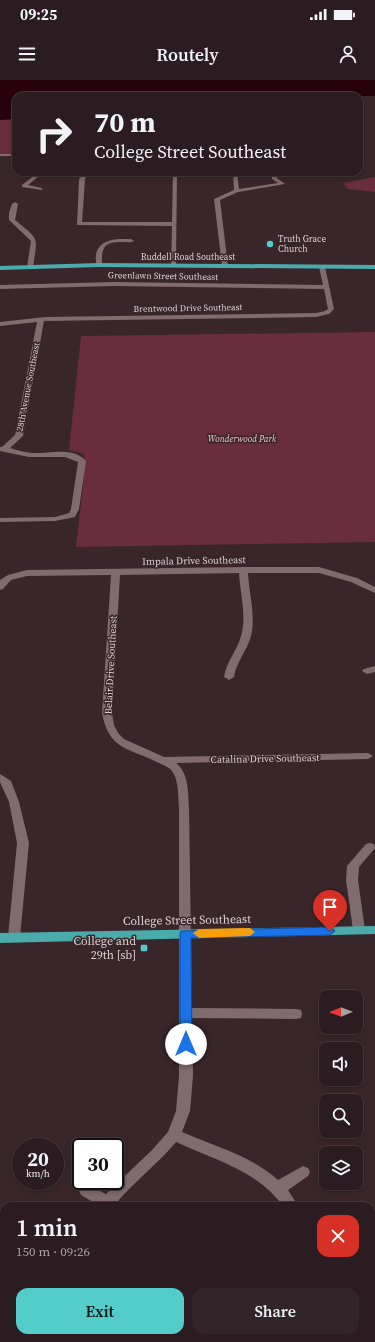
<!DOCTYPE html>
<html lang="en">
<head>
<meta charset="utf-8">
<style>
	:root { --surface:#2a1c20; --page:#322529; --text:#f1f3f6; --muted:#a5a1a5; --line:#463a3e; --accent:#53cdca }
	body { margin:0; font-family:"Source Serif 4",serif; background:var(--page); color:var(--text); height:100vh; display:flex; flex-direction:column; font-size:15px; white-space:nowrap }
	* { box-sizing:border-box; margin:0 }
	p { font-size:13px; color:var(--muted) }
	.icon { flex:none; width:22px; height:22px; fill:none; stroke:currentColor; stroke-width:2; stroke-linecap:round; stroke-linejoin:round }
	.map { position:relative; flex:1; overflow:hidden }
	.drawer { position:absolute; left:0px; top:1122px; width:375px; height:140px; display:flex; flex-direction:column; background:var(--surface); border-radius:12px 12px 0 0; box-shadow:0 2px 6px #0003,0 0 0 1px var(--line) }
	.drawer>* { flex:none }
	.banner { position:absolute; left:12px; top:12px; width:351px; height:84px; border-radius:12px; box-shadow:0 2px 6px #0003,0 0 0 1px var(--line); background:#2a1c20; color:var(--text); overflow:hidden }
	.needle { width:26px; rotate:269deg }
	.controls { position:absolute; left:319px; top:910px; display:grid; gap:8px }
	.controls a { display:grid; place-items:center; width:44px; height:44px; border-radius:8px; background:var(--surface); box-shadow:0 2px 6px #0003,0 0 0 1px var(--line); font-size:20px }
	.speed { position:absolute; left:12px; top:1058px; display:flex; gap:8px; font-size:20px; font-weight:700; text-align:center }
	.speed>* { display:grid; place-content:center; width:52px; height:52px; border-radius:50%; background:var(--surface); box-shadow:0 2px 6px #0003,0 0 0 1px var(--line); line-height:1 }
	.speed small { font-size:10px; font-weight:400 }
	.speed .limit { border:2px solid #111; border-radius:6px; background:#fff; color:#111 }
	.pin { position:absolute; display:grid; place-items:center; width:34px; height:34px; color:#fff; margin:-41px -17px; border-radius:50% 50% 50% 0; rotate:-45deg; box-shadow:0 0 4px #0007 }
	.pin .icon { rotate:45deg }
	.me { position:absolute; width:44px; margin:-22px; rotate:0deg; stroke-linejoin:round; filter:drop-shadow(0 0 3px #0008) }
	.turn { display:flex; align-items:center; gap:14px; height:84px; padding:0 16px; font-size:18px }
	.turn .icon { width:52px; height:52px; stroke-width:2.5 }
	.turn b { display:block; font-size:28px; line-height:34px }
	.round { display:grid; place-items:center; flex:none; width:42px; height:42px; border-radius:12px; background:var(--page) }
	.summary { display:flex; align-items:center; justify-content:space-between; height:68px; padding:0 16px }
	h1 { font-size:24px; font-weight:600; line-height:30px }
	.primary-button { display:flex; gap:8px; margin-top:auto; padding:8px 16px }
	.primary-button a { flex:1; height:46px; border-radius:12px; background:var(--accent); color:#111; font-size:16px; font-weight:600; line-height:46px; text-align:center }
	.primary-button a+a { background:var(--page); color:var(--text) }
	.status { display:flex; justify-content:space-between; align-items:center; height:28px; padding:0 20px; background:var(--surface); direction:ltr }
	.status svg { height:11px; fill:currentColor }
	header { display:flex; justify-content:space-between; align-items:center; height:52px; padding:0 16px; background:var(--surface); font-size:18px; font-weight:600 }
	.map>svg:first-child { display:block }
	.green { fill:#692d3d }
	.water { fill:#27020d }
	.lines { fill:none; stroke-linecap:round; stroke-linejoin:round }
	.minor { fill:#806b6e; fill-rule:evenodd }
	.major { fill:#4babab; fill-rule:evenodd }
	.route { fill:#1a73e8; stroke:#114b97 }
	.slow { fill:#f59e0b }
	.poi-dot { fill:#53cdca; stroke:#38262a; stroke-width:1.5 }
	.labels { text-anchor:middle; stroke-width:3; stroke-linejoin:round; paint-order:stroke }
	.far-poi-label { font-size:9px; fill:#ddd1d3; stroke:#38262a; text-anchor:start }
	.far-street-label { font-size:9px; fill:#ddd1d3; stroke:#38262a }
	.far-park-label { font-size:9px; font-style:italic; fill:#f3c3cc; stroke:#38262a }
	.street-label { font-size:10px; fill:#ddd1d3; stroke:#38262a }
	.near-street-label { font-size:12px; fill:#ddd1d3; stroke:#38262a }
	.near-poi-label { font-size:12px; fill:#ddd1d3; stroke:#38262a; text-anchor:end }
</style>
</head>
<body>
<div class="status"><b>09:25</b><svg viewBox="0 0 49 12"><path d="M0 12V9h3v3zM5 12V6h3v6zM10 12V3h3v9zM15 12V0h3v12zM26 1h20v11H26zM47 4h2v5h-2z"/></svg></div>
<header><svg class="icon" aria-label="menu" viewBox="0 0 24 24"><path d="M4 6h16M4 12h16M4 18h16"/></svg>Routely<svg class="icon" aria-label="person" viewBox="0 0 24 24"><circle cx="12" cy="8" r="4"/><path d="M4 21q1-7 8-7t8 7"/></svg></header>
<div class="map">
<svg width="375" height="1262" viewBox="0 0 375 1262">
	<rect width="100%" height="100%" fill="#38262a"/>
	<g class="green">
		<polygon points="16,39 16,74 0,75 0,40"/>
		<polygon points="375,97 375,112 348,109 343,103"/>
		<polygon points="375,252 375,462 76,467 84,397 84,374 69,370 81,256"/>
	</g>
	<polygon class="water" points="0,0 375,0 375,16 16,16 16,39 0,40"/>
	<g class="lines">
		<g class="minor">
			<rect x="0" y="74" width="16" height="2"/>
			<polygon points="39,92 44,92 28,105 42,108 42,110 22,107 22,105"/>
			<polygon points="83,92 87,92 85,100 82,142 172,142 173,92 177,92 176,187 171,186 172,146 77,145 79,100"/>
			<polygon points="233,92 237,92 239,109 278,103 272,99 271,92 275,92 277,98 285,104 238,112 220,120 228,186 225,188 222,186 214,119 234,110"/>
			<path d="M 15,122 L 18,124 L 15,140 C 39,160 38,155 33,187 L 30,189 L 27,187 L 31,161 L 9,140 L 9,133 L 12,124 Z"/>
			<path d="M 119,159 L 131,159 L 134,161 C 130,163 129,162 124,162 C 105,161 101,166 102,185 L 97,186 C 92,169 102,160 119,159 Z"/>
			<path d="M 322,185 L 325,187 L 334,229 L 329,234 L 316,237 L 44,241 L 23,356 L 10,368 C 17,370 24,372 31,373 C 49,374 73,366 86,381 L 79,429 L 75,437 L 55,441 L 0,442 L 0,438 L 55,437 L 69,433 L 71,429 L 78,382 L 65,377 L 29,377 L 0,371 L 0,367 L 2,367 L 15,355 L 37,242 L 0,246 L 0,242 L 45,237 L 316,233 L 325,231 L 328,229 L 324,209 L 114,206 L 0,209 L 0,205 L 114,202 L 323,205 L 319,187 Z"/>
			<path d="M 243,487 L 319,487 L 357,498 L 375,507 L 375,513 L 351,502 L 319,493 L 248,493 C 249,513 256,537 251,556 C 247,571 236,582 234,597 L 229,600 L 224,597 C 226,582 237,571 241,556 C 247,537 240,513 239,493 L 120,495 L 112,633 L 114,645 L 118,653 L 124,659 L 164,677 L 368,673 L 373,676 L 368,679 L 176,683 C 189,693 188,713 189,728 L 192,928 L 296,929 L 301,930 L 302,934 L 301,938 L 296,939 L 192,938 L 193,996 L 190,1031 L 182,1052 C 214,1066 252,1076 278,1100 L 303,1086 L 308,1088 L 310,1092 L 308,1096 L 288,1110 L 298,1126 L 283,1126 C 258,1091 213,1079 176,1062 C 157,1085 132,1103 114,1126 L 98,1126 L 98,1125 L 81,1115 L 79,1110 L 81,1105 L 86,1104 L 106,1114 L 152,1070 L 168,1052 L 176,1031 L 179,996 L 179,728 C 178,717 179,700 172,691 C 169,687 163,685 159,683 C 130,668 109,671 102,633 L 111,495 L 27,496 L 11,500 L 3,509 L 0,510 L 0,500 L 8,495 L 27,490 Z"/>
			<polygon points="375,586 375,592 367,594 362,591 364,589"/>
			<polygon points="0,694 11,701 19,722 29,763 20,857 18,860 14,862 10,860 8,857 17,763 9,722 0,702"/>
			<polygon points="370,763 374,764 375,768 359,787 358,800 365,850 363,853 359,854 355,853 353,850 346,800 347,786 366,764"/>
			<polygon points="77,1258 93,1258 92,1262 76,1262"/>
			<rect x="307" y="1258" width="16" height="4"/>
		</g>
		<g class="major">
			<polygon points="99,183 375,185 375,189 99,187 0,190 0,186"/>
			<polygon points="375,846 375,854 0,863 0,853"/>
		</g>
	</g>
	<polygon class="route" points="330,847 335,851 330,855 191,858 192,964 190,968 186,969 182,968 180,964 180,854 181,851"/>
	<polygon class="slow" points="250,848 255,852 250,856 199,858 193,853 199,849"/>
	<g class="poi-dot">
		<circle cx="270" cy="164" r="4"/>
		<rect x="140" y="864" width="8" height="8" rx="2"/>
	</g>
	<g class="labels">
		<g class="far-poi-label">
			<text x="278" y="162">Truth Grace<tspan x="278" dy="10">Church</tspan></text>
		</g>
		<g class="far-street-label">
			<text x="188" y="180">Ruddell Road Southeast</text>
			<text transform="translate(163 196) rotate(1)" y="3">Greenlawn Street Southeast</text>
			<text transform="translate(188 228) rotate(-1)" y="3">Brentwood Drive Southeast</text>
			<text transform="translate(28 307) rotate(-79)" y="3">28th Avenue Southeast</text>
		</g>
		<g class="far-park-label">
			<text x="242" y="362">Wonderwood Park</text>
		</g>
		<g class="street-label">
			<text transform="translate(194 480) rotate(-1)" y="4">Impala Drive Southeast</text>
			<text transform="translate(110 585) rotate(-87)" y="4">Belair Drive Southeast</text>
			<text transform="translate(265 678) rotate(-1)" y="4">Catalina Drive Southeast</text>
		</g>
		<g class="near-street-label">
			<text transform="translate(187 840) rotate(-1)" y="4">College Street Southeast</text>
		</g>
		<g class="near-poi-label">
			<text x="136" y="865">College and<tspan x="136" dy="14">29th [sb]</tspan></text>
		</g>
	</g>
</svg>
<div class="controls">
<a><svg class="needle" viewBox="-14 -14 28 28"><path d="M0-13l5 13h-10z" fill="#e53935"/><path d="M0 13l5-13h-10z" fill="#a5a1a5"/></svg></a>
<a><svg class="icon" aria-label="sound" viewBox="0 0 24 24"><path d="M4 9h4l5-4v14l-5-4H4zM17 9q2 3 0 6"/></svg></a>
<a><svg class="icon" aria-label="search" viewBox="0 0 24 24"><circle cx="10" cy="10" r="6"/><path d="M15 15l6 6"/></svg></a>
<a><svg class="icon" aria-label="layers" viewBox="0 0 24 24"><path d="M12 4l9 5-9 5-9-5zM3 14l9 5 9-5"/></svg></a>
</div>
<div class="speed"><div>20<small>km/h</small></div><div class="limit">30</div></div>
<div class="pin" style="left:330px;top:851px;background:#d93025"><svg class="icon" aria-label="arrive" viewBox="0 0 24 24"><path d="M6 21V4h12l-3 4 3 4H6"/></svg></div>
<svg class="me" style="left:186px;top:964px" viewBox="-20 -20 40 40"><circle r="19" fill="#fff"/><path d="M0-13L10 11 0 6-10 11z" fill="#1a73e8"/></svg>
<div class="banner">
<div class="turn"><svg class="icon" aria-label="right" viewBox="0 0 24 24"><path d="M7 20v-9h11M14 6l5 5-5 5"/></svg><div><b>70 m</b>College Street Southeast</div></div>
</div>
<section class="drawer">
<div class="summary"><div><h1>1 min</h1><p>150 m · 09:26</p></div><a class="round" style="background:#d93025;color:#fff"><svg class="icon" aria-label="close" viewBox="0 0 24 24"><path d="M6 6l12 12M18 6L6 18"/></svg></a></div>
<div class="primary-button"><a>Exit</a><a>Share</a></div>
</section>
</div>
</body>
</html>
